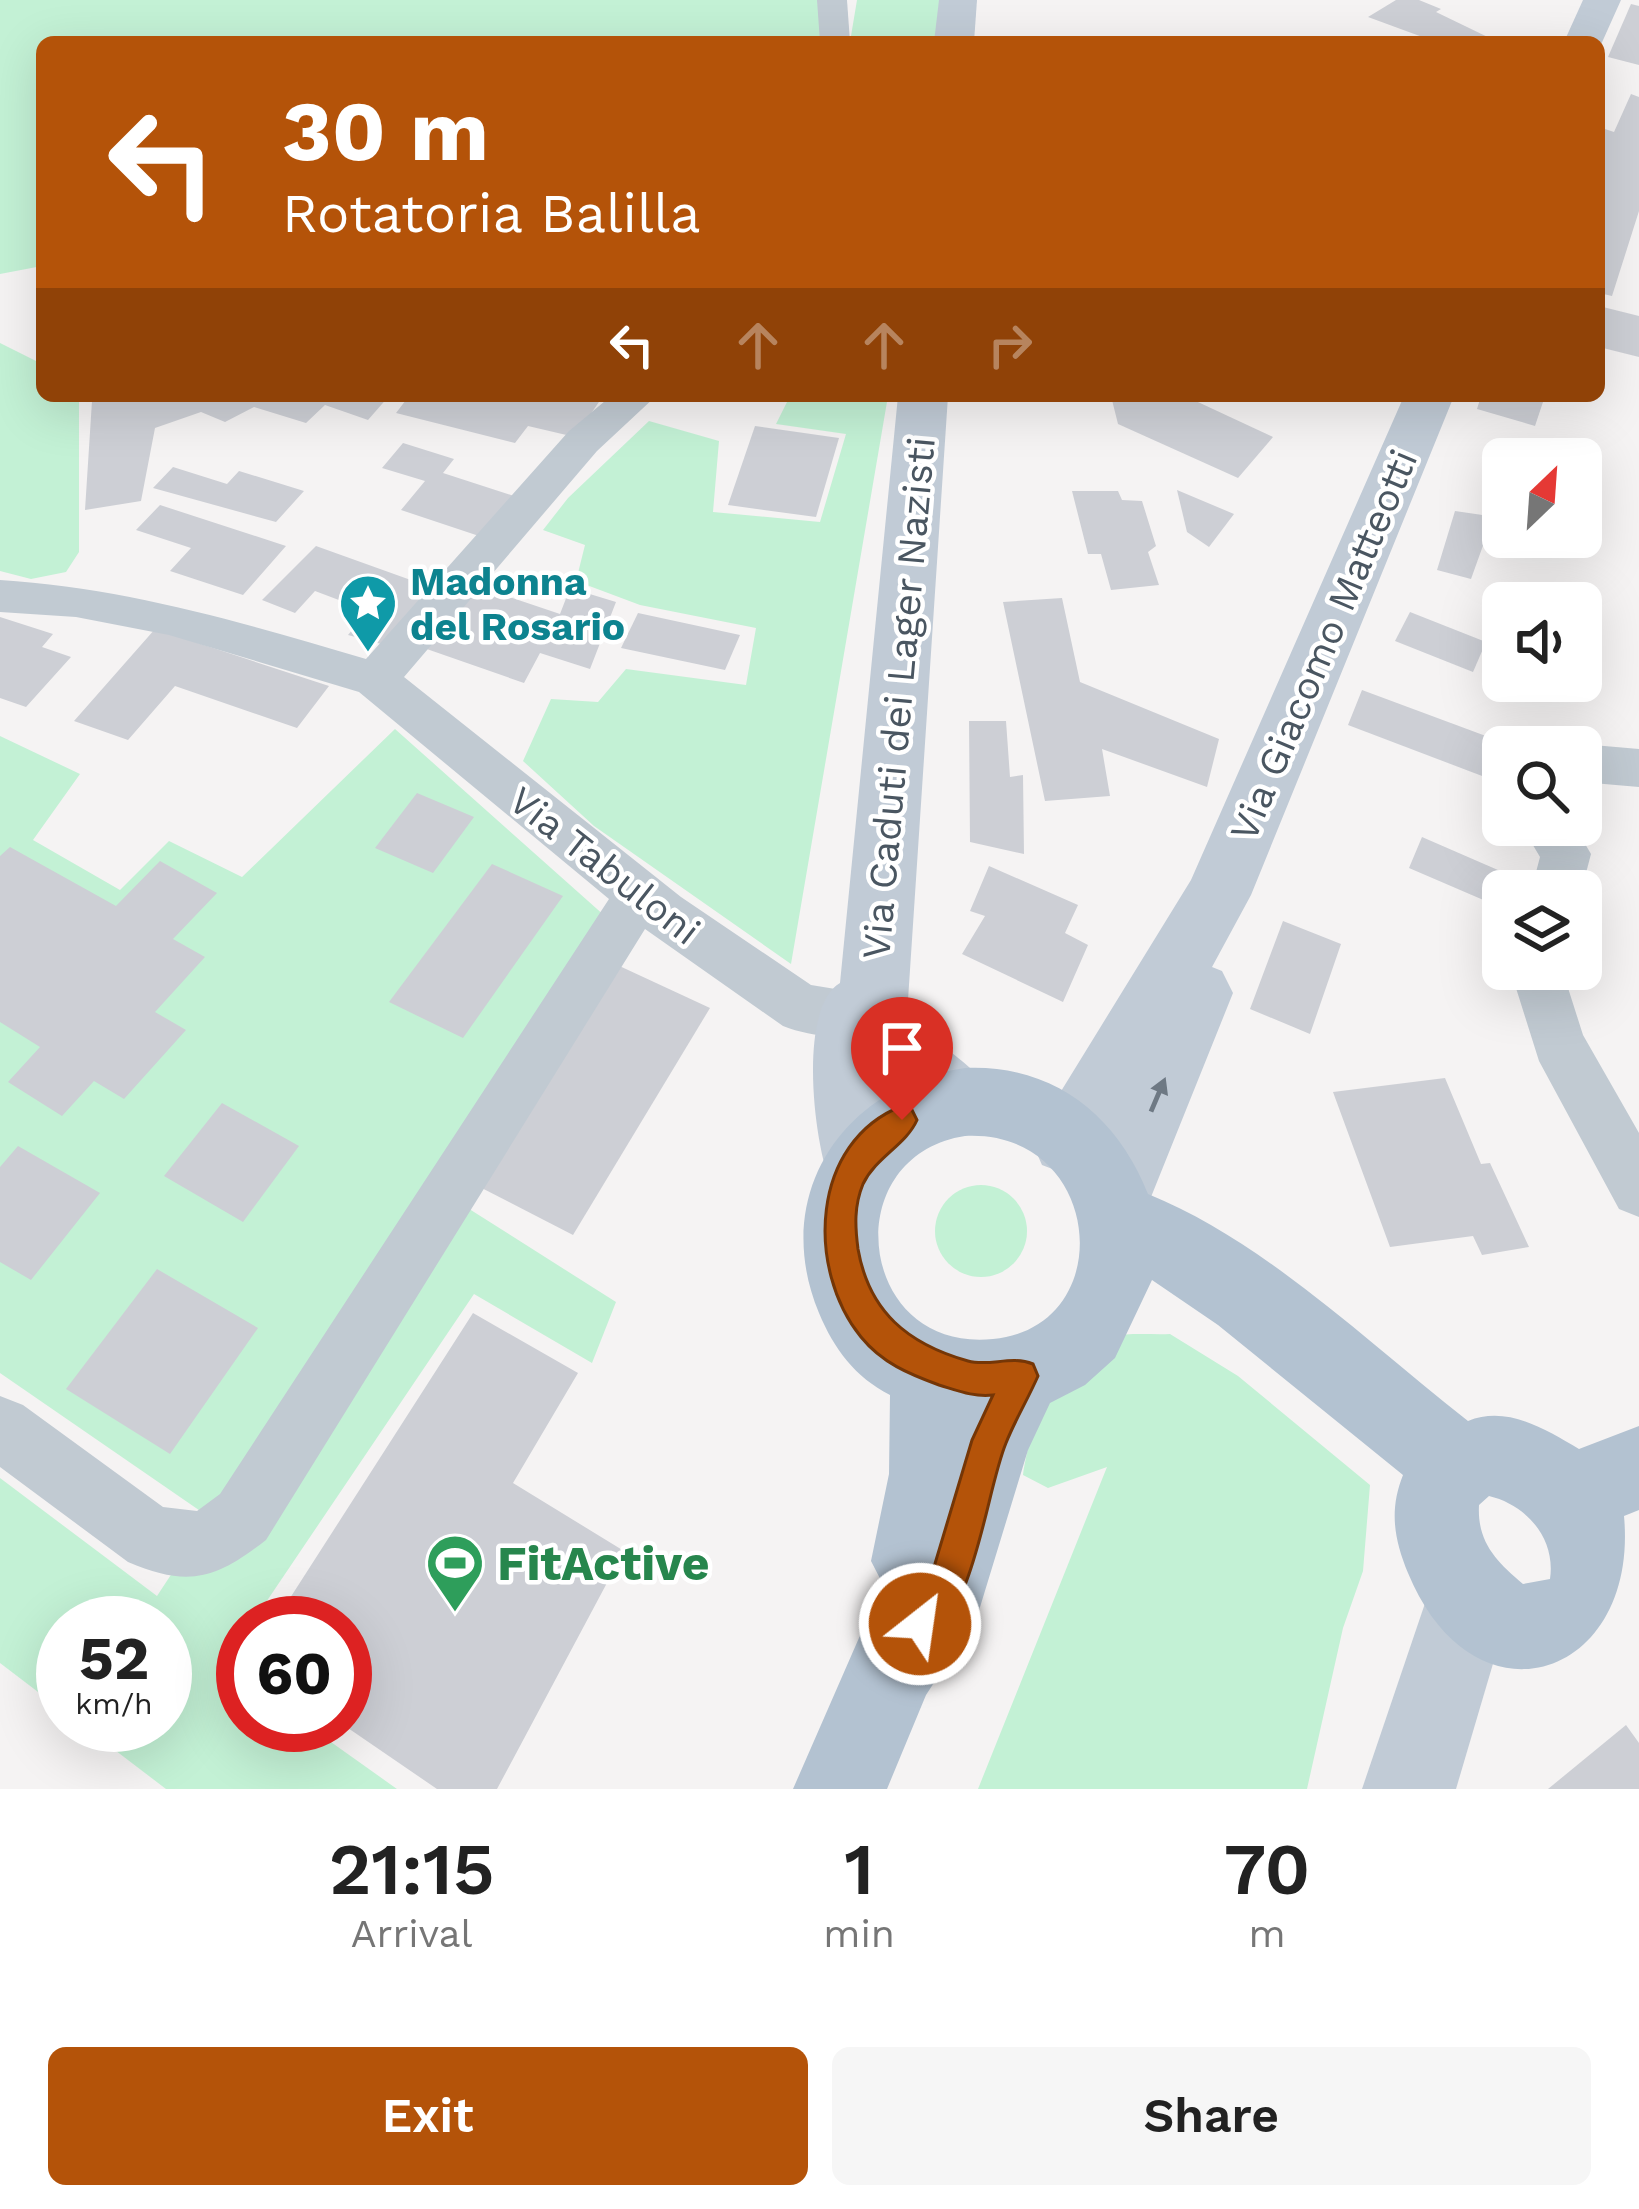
<!DOCTYPE html>
<html lang="en">
<head>
<meta charset="utf-8">
<style>
	:root { --surface:#fff; --page:#f6f6f6; --text:#222; --muted:#767676; --accent:#b45309 }
	body { margin:0; font-family:"Work Sans",sans-serif; background:var(--page); color:var(--text); height:100vh; display:flex; flex-direction:column; font-size:45px; white-space:nowrap }
	* { box-sizing:border-box; margin:0 }
	p { font-size:39px; color:var(--muted) }
	.icon { flex:none; width:66px; height:66px; fill:none; stroke:currentColor; stroke-width:2; stroke-linecap:round; stroke-linejoin:round }
	.map { position:relative; height:1789px; overflow:hidden }
	.details { display:flex; flex-direction:column; background:var(--surface); flex:1 }
	.details>* { flex:none }
	.hud { position:absolute; left:36px; top:36px; width:1569px; height:366px; border-radius:18px; box-shadow:0 12px 48px #0002; background:#b45309; color:#fff; overflow:hidden }
	.needle { width:78px; rotate:25deg }
	.fabs { position:absolute; left:1482px; top:438px; display:grid; gap:24px }
	.fabs a { display:grid; place-items:center; width:120px; height:120px; border-radius:18px; background:var(--surface); box-shadow:0 12px 48px #0002; font-size:60px }
	.speed { position:absolute; left:36px; top:1596px; display:flex; gap:24px; font-size:60px; font-weight:700; text-align:center }
	.speed>* { display:grid; place-content:center; width:156px; height:156px; border-radius:50%; background:var(--surface); box-shadow:0 12px 48px #0002; line-height:1 }
	.speed small { font-size:30px; font-weight:400 }
	.speed .limit { border:18px solid #d22; background:#fff; color:#111 }
	.pin { position:absolute; display:grid; place-items:center; width:102px; height:102px; color:#fff; margin:-123px -51px; border-radius:50% 50% 50% 0; rotate:-45deg; box-shadow:0 0 12px #0007 }
	.pin .icon { rotate:45deg }
	.me { position:absolute; width:132px; margin:-66px; rotate:30deg; stroke-linejoin:round; filter:drop-shadow(0 0 9px #0008) }
	.turn { display:flex; align-items:center; gap:42px; height:252px; padding:0 48px; font-size:54px }
	.turn .icon { width:156px; height:156px; stroke-width:2.5 }
	.turn b { display:block; font-size:84px; line-height:102px }
	.lanes { display:flex; align-items:center; height:114px; padding:0 48px; background:#0003; justify-content:center; gap:60px; direction:ltr }
	.lanes .off { opacity:.35 }
	.eta { display:flex; justify-content:space-evenly; align-items:center; height:204px; text-align:center }
	.eta b { font-size:72px; font-weight:600; line-height:84px }
	.button { display:flex; gap:24px; margin-top:auto; padding:24px 48px }
	.button a { flex:1; height:138px; border-radius:18px; background:var(--accent); color:#fff; font-size:48px; font-weight:600; line-height:138px; text-align:center }
	.button a+a { background:var(--page); color:var(--text) }
	.map>svg:first-child { display:block }
	.green { fill:#c3f1d5 }
	.building { fill:#cdcfd5 }
	.lines { fill:none; stroke-linecap:round; stroke-linejoin:round }
	.street { fill:#c1cad2; fill-rule:evenodd }
	.secondary { fill:#c1cbd6; fill-rule:evenodd }
	.primary { fill:#b3c2d1; fill-rule:evenodd }
	.oneway { fill:#6e7984 }
	.route { fill:#b45309; stroke:#753606; stroke-width:3 }
	.labels { text-anchor:middle; stroke-width:9; stroke-linejoin:round; paint-order:stroke }
	.culture-label { font-size:39px; font-weight:bold; fill:#0d838f; stroke:#fff; text-anchor:start }
	.street-label { font-size:39px; fill:#4a5661; stroke:#fff }
	.near-leisure-label { font-size:48px; font-weight:bold; fill:#27864d; stroke:#fff; text-anchor:start }
</style>
</head>
<body>
<div class="map">
<svg width="1639" height="1789" viewBox="0 0 1639 1789">
	<rect width="100%" height="100%" fill="#f5f3f3"/>
	<g class="green">
		<polygon points="0,0 822,0 826,42 42,42 42,266 0,274"/>
		<polygon points="857,0 942,0 936,42 850,42"/>
		<polygon points="0,343 42,364 42,396 79,396 79,552 66,572 31,579 0,571"/>
		<polygon points="790,396 888,396 791,964 594,826 523,761 551,699 598,702 626,669 746,685 756,628 640,605 576,581 585,545 543,530 568,498 649,421 719,441 713,512 820,522 846,434 776,424"/>
		<polygon points="395,729 615,925 436,1188 616,1302 592,1363 474,1294 252,1623 243,1623 243,1637 224,1665 243,1680 243,1725 307,1725 397,1789 166,1789 82,1725 165,1725 165,1623 63,1623 63,1711 0,1663 0,1478 157,1596 209,1517 0,1373 0,736 80,774 33,840 120,890 169,841 242,877"/>
		<circle cx="981" cy="1231" r="46"/>
		<path d="M 1170,1334 L 1238,1376 L 1370,1485 L 1363,1571 L 1343,1628 L 1307,1789 L 978,1789 L 1107,1467 L 1048,1488 L 1023,1475 C 1031,1424 1054,1352 1112,1337 C 1129,1332 1152,1335 1170,1334 Z"/>
	</g>
	<g class="building">
		<polygon points="1396,0 1419,0 1441,9 1436,12 1498,42 1436,42 1368,17"/>
		<polygon points="1631,4 1639,6 1639,65 1608,57"/>
		<polygon points="1631,94 1639,97 1639,211 1612,296 1599,293 1599,127 1614,132"/>
		<polygon points="1599,306 1639,316 1639,357 1599,347"/>
		<polygon points="108,396 389,396 368,420 325,405 306,423 254,407 225,422 201,412 155,428 141,501 85,510 92,401"/>
		<polygon points="409,396 603,396 575,437 528,426 515,443 396,413"/>
		<polygon points="1111,396 1185,396 1273,437 1238,478 1118,424"/>
		<polygon points="1481,396 1545,396 1535,426 1477,409"/>
		<polygon points="755,426 839,438 816,517 728,505"/>
		<polygon points="403,443 454,459 443,473 517,497 485,538 401,510 425,481 382,468"/>
		<polygon points="173,467 227,484 239,471 304,491 276,522 153,488"/>
		<polygon points="1177,490 1234,514 1209,547 1187,532"/>
		<polygon points="1072,491 1118,491 1122,500 1142,501 1156,546 1148,552 1159,585 1111,590 1101,554 1088,554"/>
		<polygon points="160,505 286,546 243,595 170,571 191,548 136,530"/>
		<polygon points="1455,511 1503,518 1503,537 1532,537 1535,550 1485,540 1471,579 1437,570"/>
		<polygon points="316,546 433,588 385,645 348,635 368,611 315,591 295,613 262,600"/>
		<polygon points="474,585 560,614 570,588 616,602 590,669 540,653 524,683 421,647"/>
		<polygon points="1062,598 1080,682 1219,739 1207,787 1102,749 1110,796 1045,801 1003,602"/>
		<polygon points="1410,612 1486,642 1473,672 1395,641"/>
		<polygon points="638,613 740,635 725,670 621,648"/>
		<polygon points="0,617 53,634 42,647 71,657 26,707 0,698"/>
		<polygon points="155,629 329,686 297,728 175,686 128,740 74,721"/>
		<polygon points="1362,690 1502,742 1490,779 1348,725"/>
		<polygon points="969,721 1006,721 1010,777 1023,775 1024,854 970,842"/>
		<polygon points="417,793 474,817 433,873 375,848"/>
		<polygon points="1422,837 1514,877 1508,891 1503,891 1502,908 1409,868"/>
		<polygon points="10,847 116,906 160,861 217,893 173,939 205,957 155,1012 186,1030 124,1099 94,1081 62,1116 8,1082 40,1047 0,1022 0,856"/>
		<polygon points="492,864 563,896 463,1038 389,1002"/>
		<polygon points="989,866 1078,905 1065,933 1088,945 1063,1002 962,954 985,916 970,911"/>
		<polygon points="1283,921 1341,944 1310,1034 1250,1009"/>
		<polygon points="613,963 710,1008 573,1235 468,1181"/>
		<polygon points="1445,1078 1481,1164 1490,1163 1529,1247 1482,1255 1473,1236 1390,1247 1333,1092"/>
		<polygon points="222,1103 299,1146 243,1222 164,1176"/>
		<polygon points="18,1146 100,1193 31,1280 0,1262 0,1167"/>
		<polygon points="157,1269 258,1328 170,1454 66,1389"/>
		<polygon points="473,1313 578,1373 513,1483 624,1551 497,1789 437,1789 345,1726 345,1623 274,1623"/>
		<polygon points="1626,1725 1639,1743 1639,1789 1548,1789"/>
	</g>
	<g class="lines">
		<g class="street">
			<polygon points="817,0 847,0 850,42 820,42"/>
			<path d="M 611,396 L 656,396 L 597,451 L 404,677 L 681,897 L 811,985 L 872,995 L 880,1012 L 872,1029 C 844,1040 811,1037 783,1026 L 645,929 L 266,1540 C 216,1579 189,1588 128,1562 L 0,1467 L 0,1396 L 23,1405 L 163,1507 L 197,1511 L 220,1494 L 609,899 L 359,692 L 169,635 L 76,617 L 0,612 L 0,580 C 127,588 244,623 366,659 L 569,431 Z"/>
			<polygon points="1581,744 1639,749 1639,787 1581,782 1581,747 1571,747"/>
			<polygon points="1521,825 1574,825 1591,854 1581,892 1531,891 1540,857"/>
			<polygon points="1510,969 1562,969 1583,1035 1639,1133 1639,1217 1619,1209 1539,1061"/>
		</g>
		<g class="secondary">
			<polygon points="939,0 977,0 974,42 934,42"/>
			<polygon points="1583,0 1621,0 1599,49 1599,42 1564,42"/>
			<path d="M 898,396 L 948,396 L 908,1000 C 929,1051 977,1058 996,1102 L 986,1126 L 960,1136 L 934,1126 L 887,1092 L 895,1162 L 884,1187 L 858,1198 L 832,1187 C 814,1147 797,1008 840,983 Z"/>
			<polygon points="1404,396 1454,396 1251,895 1212,967 1222,971 1233,993 1149,1202 1138,1228 1111,1239 1084,1228 1073,1202 1088,1167 1068,1175 1042,1165 1031,1140 1191,880"/>
			<polygon points="1469,1552 1500,1565 1513,1596 1456,1789 1362,1789 1438,1565"/>
		</g>
		<path class="primary" d="M 965,1068 C 1053,1064 1117,1115 1148,1194 C 1266,1242 1368,1343 1468,1421 C 1507,1405 1545,1429 1579,1449 L 1639,1426 L 1639,1510 L 1624,1516 C 1639,1679 1474,1733 1408,1573 C 1394,1539 1389,1510 1403,1475 L 1218,1325 L 1152,1280 L 1115,1358 L 1085,1385 L 1050,1403 L 1028,1450 L 977,1617 L 926,1695 L 887,1789 L 793,1789 L 862,1631 L 888,1594 L 871,1561 L 889,1474 L 890,1395 C 855,1377 834,1349 819,1313 C 770,1196 842,1086 965,1068 ZM 965,1136 C 1104,1129 1121,1327 993,1339 C 857,1353 835,1156 965,1136 ZM 1489,1496 C 1527,1505 1556,1539 1550,1579 L 1523,1584 C 1496,1561 1477,1542 1479,1505 Z"/>
	</g>
	<defs><path id="oneway-solid" d="M-6-.8H1V-3.2L6.5 0L1 3.2V.8H-6Z" transform="scale(3)"/></defs>
	<use class="oneway" href="#oneway-solid" transform="translate(1158 1095) rotate(-67)"/>
	<path class="route" d="M 902,1106 L 912,1110 L 917,1120 C 906,1145 876,1157 863,1184 C 854,1206 855,1226 858,1249 C 869,1312 908,1344 968,1361 C 990,1367 1011,1355 1033,1364 L 1038,1376 C 1028,1399 1015,1420 1006,1443 C 985,1494 975,1620 920,1642 L 907,1637 L 902,1624 L 931,1577 L 972,1440 L 993,1395 C 973,1397 959,1391 939,1385 C 909,1374 882,1363 861,1337 C 806,1269 810,1142 902,1106 Z"/>
	<defs>
		<g id="sight-pin" transform="scale(3)"><path d="M0 17L-7.5 6A9.5 9.5 0 1 1 7.5 6Z" fill="#0f9aa8" stroke="#fff"/><path d="M0-6L1.8-2.2L6-1.7L2.9 1.2L3.7 5.4L0 3.3L-3.7 5.4L-2.9 1.2L-6-1.7L-1.8-2.2Z" fill="#fff"/></g>
		<g id="stadium-pin" transform="scale(3)"><path d="M0 17L-7.5 6A9.5 9.5 0 1 1 7.5 6Z" fill="#2e9e5b" stroke="#fff"/><path d="M0-5a6.5 5 0 1 0 0 10a6.5 5 0 1 0 0-10ZM-3.5-1.8h7v3.6h-7Z" fill="#fff"/></g>
	</defs>
	<g fill-rule="evenodd">
		<use href="#sight-pin" x="368" y="603"/>
		<use href="#stadium-pin" x="455" y="1563"/>
	</g>
	<g class="labels">
		<g class="culture-label">
			<text x="410" y="595">Madonna<tspan x="410" dy="45">del Rosario</tspan></text>
		</g>
		<g class="street-label">
			<text transform="translate(1323 645) rotate(-67)" y="14">Via Giacomo Matteotti</text>
			<text transform="translate(898 698) rotate(-85)" y="14">Via Caduti dei Lager Nazisti</text>
			<text transform="translate(605 865) rotate(38)" y="14">Via Tabuloni</text>
		</g>
		<g class="near-leisure-label">
			<text x="497" y="1580">FitActive</text>
		</g>
	</g>
</svg>
<div class="fabs">
<a><svg class="needle" viewBox="-14 -14 28 28"><path d="M0-13l5 13h-10z" fill="#e53935"/><path d="M0 13l5-13h-10z" fill="#767676"/></svg></a>
<a><svg class="icon" aria-label="sound" viewBox="0 0 24 24"><path d="M4 9h4l5-4v14l-5-4H4zM17 9q2 3 0 6"/></svg></a>
<a><svg class="icon" aria-label="search" viewBox="0 0 24 24"><circle cx="10" cy="10" r="6"/><path d="M15 15l6 6"/></svg></a>
<a><svg class="icon" aria-label="layers" viewBox="0 0 24 24"><path d="M12 4l9 5-9 5-9-5zM3 14l9 5 9-5"/></svg></a>
</div>
<div class="speed"><div>52<small>km/h</small></div><div class="limit">60</div></div>
<div class="pin" style="left:902px;top:1120px;background:#d93025"><svg class="icon" aria-label="arrive" viewBox="0 0 24 24"><path d="M6 21V4h12l-3 4 3 4H6"/></svg></div>
<svg class="me" style="left:920px;top:1624px" viewBox="-20 -20 40 40"><circle r="17" fill="#b45309" stroke="#fff" stroke-width="3"/><path d="M0-11L8 9 0 5-8 9z" fill="#fff"/></svg>
<div class="hud">
<div class="turn"><svg class="icon" aria-label="left" viewBox="0 0 24 24"><path d="M17 20v-9H6M10 6l-5 5 5 5"/></svg><div><b>30 m</b>Rotatoria Balilla</div></div>
<div class="lanes"><svg class="icon" aria-label="left" viewBox="0 0 24 24"><path d="M17 20v-9H6M10 6l-5 5 5 5"/></svg><svg class="icon off" aria-label="ahead" viewBox="0 0 24 24"><path d="M12 20V5M6 11l6-6 6 6"/></svg><svg class="icon off" aria-label="ahead" viewBox="0 0 24 24"><path d="M12 20V5M6 11l6-6 6 6"/></svg><svg class="icon off" aria-label="right" viewBox="0 0 24 24"><path d="M7 20v-9h11M14 6l5 5-5 5"/></svg></div>
</div>
</div>
<section class="details">
<div class="eta">
<div><b>21:15</b><p>Arrival</p></div>
<div><b>1</b><p>min</p></div>
<div><b>70</b><p>m</p></div>
</div>
<div class="button"><a>Exit</a><a>Share</a></div>
</section>
</body>
</html>
